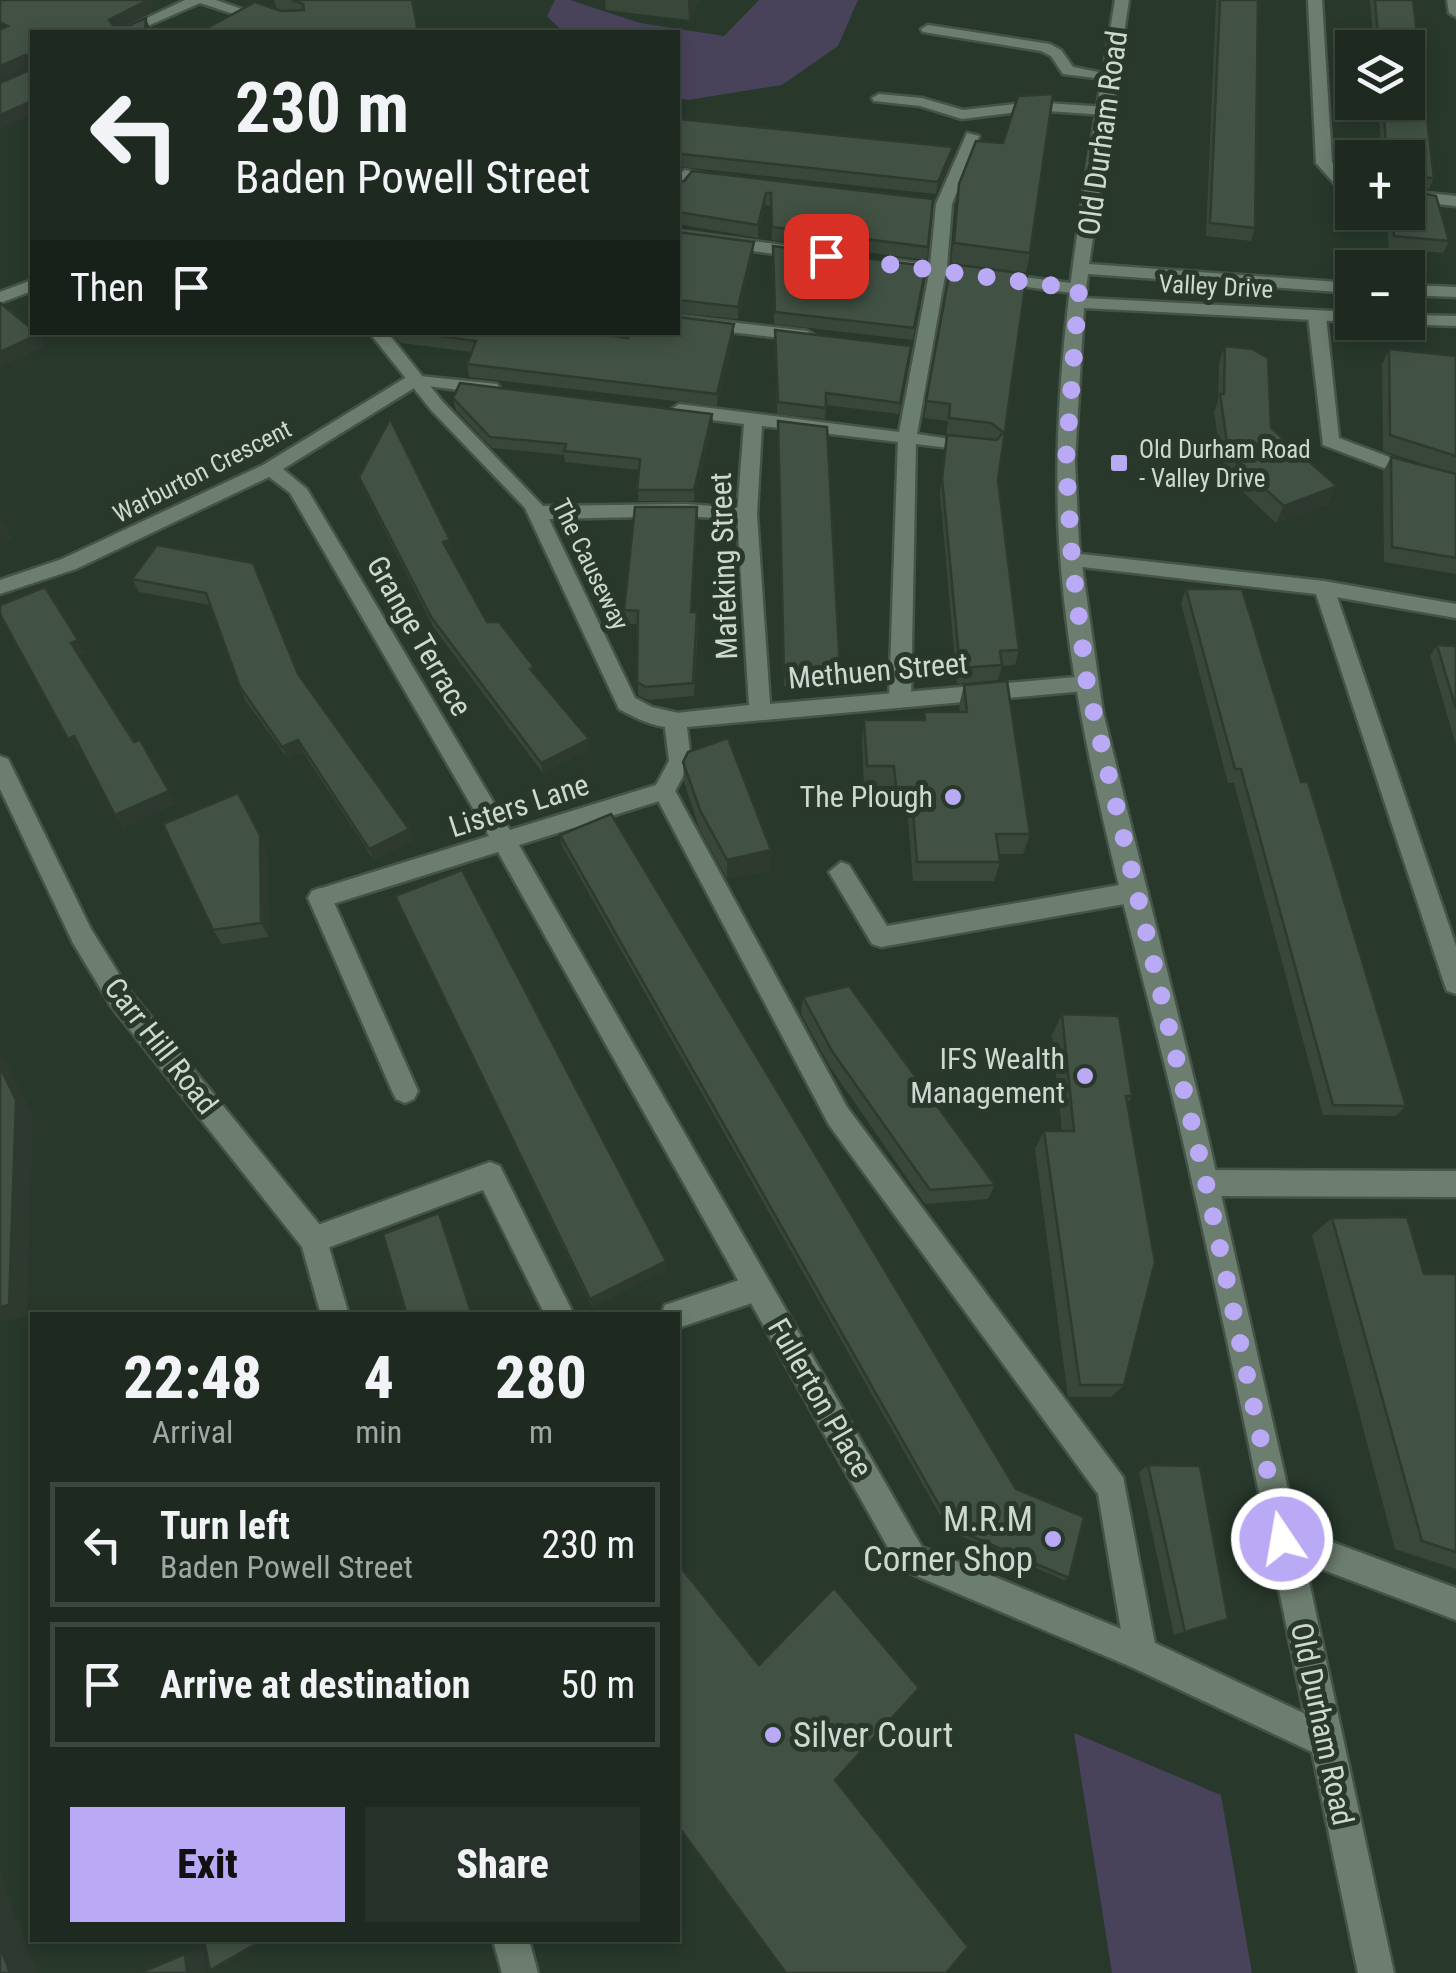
<!DOCTYPE html>
<html lang="en">
<head>
<meta charset="utf-8">
<style>
	:root { --surface:#1e2a20; --page:#263229; --text:#f1f3f6; --muted:#a1a7a5; --line:#3c463e; --accent:#baaaf6 }
	body { margin:0; font-family:"Roboto Condensed",sans-serif; background:var(--page); color:var(--text); height:100vh; display:flex; flex-direction:column; font-size:38px; white-space:nowrap }
	* { box-sizing:border-box; margin:0 }
	p { font-size:32px; color:var(--muted) }
	.icon { flex:none; width:55px; height:55px; fill:none; stroke:currentColor; stroke-width:2; stroke-linecap:round; stroke-linejoin:round }
	.map { position:relative; flex:1; overflow:hidden }
	.details { position:absolute; left:30px; top:1312px; width:650px; height:630px; display:flex; flex-direction:column; background:var(--surface); border-radius:0px; box-shadow:0 5px 15px #0003,0 0 0 2px var(--line) }
	.details>* { flex:none }
	.top-card { position:absolute; left:30px; top:30px; width:650px; height:305px; border-radius:0px; box-shadow:0 5px 15px #0003,0 0 0 2px var(--line); background:#1e2a20; color:var(--text); overflow:hidden }
	.tools { position:absolute; left:1335px; top:30px; display:grid; gap:20px }
	.tools a { display:grid; place-items:center; width:90px; height:90px; border-radius:0px; background:var(--surface); box-shadow:0 5px 15px #0003,0 0 0 2px var(--line); font-size:50px }
	.pin { position:absolute; display:grid; place-items:center; width:85px; height:85px; color:#fff; margin:-42px; border-radius:20px; box-shadow:0 5px 15px #0006 }
	.me { position:absolute; width:110px; margin:-55px; rotate:348deg; stroke-linejoin:round; filter:drop-shadow(0 0 8px #0008) }
	.turn { display:flex; align-items:center; gap:35px; height:210px; padding:0 40px; font-size:45px }
	.turn .icon { width:130px; height:130px; stroke-width:2.5 }
	.turn b { display:block; font-size:70px; line-height:85px }
	.then { display:flex; align-items:center; height:95px; padding:0 40px; background:#0003; gap:20px; font-size:38px }
	.eta { display:flex; justify-content:space-evenly; align-items:center; height:170px; text-align:center }
	.eta b { font-size:60px; font-weight:800; line-height:70px }
	.primary-button { display:flex; gap:20px; margin-top:auto; padding:20px 40px }
	.primary-button a { flex:1; height:115px; border-radius:0px; background:var(--accent); color:#111; font-size:40px; font-weight:800; line-height:115px; text-align:center }
	.primary-button a+a { background:var(--page); color:var(--text) }
	ul { padding:0; list-style:none }
	li { display:flex; align-items:center; gap:30px; height:125px; margin:0 20px 15px; padding:0 20px; border:5px solid var(--line); border-radius:0px }
	li div { flex:1 }
	li b { display:block; font-size:38px }
	li em { font-style:normal }
	.map>svg:first-child { display:block }
	.green { fill:#48435b }
	.lines { fill:none; stroke-linecap:round; stroke-linejoin:round }
	.lane-casing { stroke:#455349; stroke-width:5 }
	.street-casing { stroke:#455349; stroke-width:5 }
	.secondary-casing { stroke:#455349; stroke-width:5 }
	.lane { fill:#6c7e6f; fill-rule:evenodd }
	.street { fill:#6c7e6f; fill-rule:evenodd }
	.secondary { fill:#6c7e6f; fill-rule:evenodd }
	.wall { fill:#38473a }
	.shaded-wall { fill:#2e3930 }
	.building { fill:#415244; stroke:#2e3930; stroke-width:2.5 }
	.route { stroke:#baaaf6; stroke-width:18; stroke-dasharray:0 32.4 }
	.poi-dot { fill:#baaaf6; stroke:#28382b; stroke-width:4 }
	.labels { text-anchor:middle; stroke-width:10; stroke-linejoin:round; paint-order:stroke }
	.far-street-label { font-size:25px; fill:#ced8d0; stroke:#28382b }
	.far-poi-label { font-size:25px; fill:#ced8d0; stroke:#28382b; text-anchor:start }
	.street-label { font-size:30px; fill:#ced8d0; stroke:#28382b }
	.poi-label { font-size:30px; fill:#ced8d0; stroke:#28382b; text-anchor:end }
	.near-poi-label { font-size:35px; fill:#ced8d0; stroke:#28382b; text-anchor:end }
</style>
</head>
<body>
<div class="map">
<svg width="1456" height="1973" viewBox="0 0 1456 1973">
	<rect width="100%" height="100%" fill="#28382b"/>
	<g class="green">
		<polygon points="555,0 570,0 640,23 724,36 759,0 858,0 838,46 782,85 688,100 678,98 678,32 563,32 547,16"/>
		<polygon points="1074,1733 1221,1795 1252,1973 1112,1973"/>
	</g>
	<g class="lines">
		<g class="lane-casing">
			<g id="lane">
				<polygon points="928,25 1050,44 1061,50 1073,67 1118,76 1111,80 1063,74 1051,56 1041,51 923,32 921,29"/>
				<polygon points="879,94 922,98 963,110 1033,102 1105,107 1112,111 1105,115 1033,110 962,119 920,106 874,101 872,98"/>
				<polygon points="685,170 728,179 720,184 690,180 683,190 678,192 678,175"/>
				<path d="M 369,332 L 387,332 L 443,402 L 543,506 L 685,504 L 754,509 L 757,514 L 747,520 L 685,516 L 549,519 L 635,698 L 652,707 L 683,714 L 686,720 L 683,726 C 662,732 637,719 619,709 L 525,508 L 431,410 Z"/>
				<polygon points="907,434 916,440 911,700 900,708 889,700 898,440"/>
				<polygon points="1324,581 1334,588 1456,946 1456,994 1447,991 1444,983 1314,588"/>
				<polygon points="664,782 672,785 847,1107 1123,1477 1157,1654 1153,1666 1141,1670 1129,1666 1125,1654 1098,1494 829,1125 653,791"/>
				<polygon points="841,862 849,865 887,926 1136,882 1144,885 1148,892 1144,899 1136,902 881,947 872,944 829,872"/>
				<polygon points="320,888 328,891 332,898 418,1091 414,1099 405,1103 396,1099 392,1091 308,898 312,891"/>
				<polygon points="490,1162 500,1166 574,1315 545,1315 483,1190 314,1253 304,1250 300,1240 304,1230"/>
				<polygon points="757,1274 767,1278 771,1288 767,1298 678,1328 678,1315 661,1315 665,1305"/>
			</g>
		</g>
		<g class="street-casing">
			<g id="street">
				<polygon points="185,0 216,0 308,32 289,32 200,3 134,32 117,32"/>
				<polygon points="1308,0 1322,0 1332,162 1344,177 1352,179 1352,189 1334,183 1316,163"/>
				<polygon points="1447,0 1456,0 1456,17 1449,13"/>
				<polygon points="967,133 979,136 952,204 947,267 1079,284 1087,289 1079,294 945,276 917,434 984,444 984,452 762,426 757,514 770,704 1087,676 1095,678 1098,684 1095,690 687,727 691,761 672,797 519,845 922,1547 1153,1642 1337,1729 1342,1741 1337,1753 1325,1758 1129,1666 900,1569 498,852 320,908 312,905 308,898 312,891 489,836 290,493 269,477 76,569 0,594 0,580 62,559 263,465 410,375 497,384 500,388 491,394 419,385 283,469 307,489 510,830 656,785 669,761 664,720 667,714 749,705 737,514 744,424 679,416 670,410 679,404 899,432 929,274 888,265 896,260 930,265 936,204"/>
				<polygon points="1408,191 1456,196 1456,206 1408,201"/>
				<polygon points="678,231 806,248 814,253 806,258 678,241"/>
				<polygon points="32,280 32,291 0,303 0,292"/>
				<polygon points="1317,311 1326,316 1339,438 1421,469 1456,475 1456,487 1410,478 1323,445 1308,316"/>
				<polygon points="678,316 807,331 816,336 807,341 678,326"/>
				<polygon points="1072,553 1324,581 1456,604 1456,618 1324,595 1065,565 1062,560"/>
				<polygon points="1206,1170 1456,1171 1456,1197 1206,1196 1196,1192 1192,1183 1196,1174"/>
			</g>
		</g>
		<g class="secondary-casing">
			<g id="secondary">
				<path d="M 1115,0 L 1129,0 L 1089,264 L 1352,283 L 1352,293 L 1088,274 L 1085,298 L 1352,312 L 1352,322 L 1084,308 L 1075,461 L 1079,544 L 1103,712 L 1205,1124 L 1297,1529 L 1456,1588 L 1456,1620 L 1305,1563 L 1394,1973 L 1358,1973 C 1298,1689 1244,1406 1179,1124 C 1134,932 1071,739 1059,541 C 1049,359 1086,179 1115,0 Z"/>
				<polygon points="1408,285 1456,287 1456,297 1408,295"/>
				<polygon points="1408,315 1456,316 1456,326 1402,324 1408,322"/>
				<polygon points="0,756 8,759 91,929 129,990 324,1230 349,1315 321,1315 302,1247 111,1006 73,943 0,789"/>
				<polygon points="493,1940 529,1940 538,1973 502,1973"/>
			</g>
		</g>
		<use href="#lane" class="lane"/>
		<use href="#street" class="street"/>
		<use href="#secondary" class="secondary"/>
	</g>
	<g class="wall">
		<polygon points="274,0 412,0 418,32 277,9"/>
		<polygon points="605,0 700,0 689,20 606,10"/>
		<polygon points="1216,0 1258,0 1255,228 1251,241 1206,236"/>
		<polygon points="1370,0 1413,0 1434,178 1429,189 1409,188 1449,241 1443,253 1389,248 1386,212 1408,212 1408,158 1382,158 1378,102 1408,102 1408,48 1374,48"/>
		<polygon points="678,119 953,147 952,159 936,194 683,167 678,172"/>
		<polygon points="678,182 933,199 927,260 772,240 771,206 765,205 758,238 678,224"/>
		<polygon points="959,184 1030,253 1026,273 951,264"/>
		<polygon points="678,232 753,255 738,319 678,313"/>
		<polygon points="772,257 925,277 913,340 774,324"/>
		<polygon points="951,264 1027,274 998,480 1019,650 1015,665 1002,666 998,680 957,684 940,494 944,451 947,435 987,439 946,435 948,421 924,418"/>
		<polygon points="395,332 588,332 628,338 734,336 717,406 469,377 467,364 472,352 401,343 396,338"/>
		<polygon points="775,341 911,346 899,414 826,405 825,419 777,414"/>
		<polygon points="1225,346 1271,428 1328,504 1276,523 1223,473 1214,412 1218,401 1219,363"/>
		<polygon points="1389,349 1456,356 1456,574 1384,562 1383,472 1391,457 1452,473 1383,451 1382,365"/>
		<polygon points="453,398 712,414 713,425 694,501 638,501 639,470 565,462 564,455 492,448 456,410"/>
		<polygon points="778,433 840,670 839,681 784,686"/>
		<polygon points="359,477 450,540 452,551 449,552 487,622 535,675 590,749 543,773 434,628 363,488"/>
		<polygon points="697,507 692,612 698,625 694,696 648,700 638,695 637,624 625,624 624,610"/>
		<polygon points="157,545 298,674 409,829 413,840 374,860 303,752 288,759 245,700 210,605 139,592 132,579"/>
		<polygon points="1186,589 1301,782 1406,1106 1396,1116 1323,1115 1234,783 1228,783 1181,603"/>
		<polygon points="1437,645 1456,646 1456,745 1430,656"/>
		<polygon points="964,685 1030,834 1023,854 999,854 1000,862 994,881 913,881 907,807 893,807 891,786 864,786 862,741 864,720 923,720 924,712 960,712 959,706"/>
		<polygon points="683,762 770,870 727,879 700,830 684,782"/>
		<polygon points="560,835 1069,1578 1064,1580 949,1531 561,844"/>
		<polygon points="267,850 269,937 222,944 213,930"/>
		<polygon points="395,896 666,1261 667,1269 592,1307"/>
		<polygon points="803,997 995,1185 988,1199 925,1204 830,1067 801,1014"/>
		<polygon points="1062,1014 1132,1096 1127,1104 1124,1385 1111,1397 1068,1397 1035,1149 1044,1131 1062,1131 1052,1035"/>
		<polygon points="1332,1218 1424,1274 1456,1274 1456,1569 1395,1549 1312,1235"/>
		<polygon points="1148,1465 1228,1619 1174,1635 1139,1472"/>
	</g>
	<g class="shaded-wall">
		<polygon points="148,0 153,0 152,12 113,31 109,20"/>
		<polygon points="688,0 700,0 689,20"/>
		<polygon points="146,18 150,29 150,32 145,32"/>
		<polygon points="26,55 31,67 0,79 0,66"/>
		<polygon points="32,101 32,115 0,129 0,115"/>
		<polygon points="953,147 952,159 936,194 938,182"/>
		<polygon points="682,154 683,167 678,172 678,159"/>
		<polygon points="766,193 765,205 758,238 758,225"/>
		<polygon points="754,242 753,255 738,319 738,307"/>
		<polygon points="734,324 734,336 717,406 717,394"/>
		<polygon points="39,334 45,346 0,367 0,352"/>
		<polygon points="712,414 713,425 694,501 694,490"/>
		<polygon points="1337,486 1328,504 1276,523 1284,506"/>
		<polygon points="697,507 698,521 691,625 691,612"/>
		<polygon points="0,517 12,539 0,543"/>
		<polygon points="450,540 452,551 446,553 443,542"/>
		<polygon points="78,640 86,653 79,656 71,643"/>
		<polygon points="74,736 82,749 76,752 68,739"/>
		<polygon points="589,739 590,749 543,773 541,763"/>
		<polygon points="140,740 176,804 123,828 115,815"/>
		<polygon points="298,740 303,752 288,759 282,747"/>
		<polygon points="409,829 413,840 374,860 369,849"/>
		<polygon points="260,835 267,850 269,937 261,923"/>
		<polygon points="771,850 770,870 727,879 727,860"/>
		<polygon points="0,1050 33,1115 27,1316 0,1322"/>
		<polygon points="439,1213 442,1220 473,1315 472,1315"/>
		<polygon points="666,1261 667,1269 592,1307 590,1299"/>
		<polygon points="0,1872 13,1911 37,1973 10,1973 0,1946"/>
		<polygon points="263,1940 267,1940 227,1963 210,1970"/>
		<polygon points="203,1947 206,1973 187,1973 185,1954"/>
	</g>
	<g class="building">
		<polygon points="0,0 148,0 109,20 113,25 130,25 146,18 145,32 32,32 32,101 0,115 0,83 30,70 31,59 26,55 0,66 0,30 8,26 0,22"/>
		<polygon points="292,0 412,0 418,32 200,32 255,2 281,11 304,10 303,4"/>
		<polygon points="1220,0 1258,0 1255,228 1210,223"/>
		<polygon points="1375,0 1413,0 1434,178 1410,177 1409,190 1436,196 1449,241 1394,236 1392,212 1408,212 1408,158 1387,158 1383,102 1408,102 1408,48 1379,48"/>
		<polygon points="1053,94 1030,253 954,243 959,184 976,141 1003,143 1018,96"/>
		<polygon points="678,119 953,147 938,182 682,154 678,159"/>
		<polygon points="692,171 933,199 928,247 772,227 771,193 766,193 758,225 678,212 678,182 684,181"/>
		<polygon points="678,232 754,242 738,307 678,300"/>
		<polygon points="773,246 926,266 914,328 775,312"/>
		<polygon points="951,264 1027,274 998,480 1019,650 1000,651 1002,665 960,668 942,478 947,435 997,440 1003,432 991,423 949,418 950,404 926,401"/>
		<polygon points="0,303 32,329 32,332 39,334 0,352"/>
		<polygon points="678,317 734,324 717,394 467,364 476,341 413,332 588,332 628,338 630,332 678,332"/>
		<polygon points="775,330 911,346 900,403 826,393 826,408 778,402"/>
		<polygon points="1225,346 1252,349 1268,358 1271,428 1337,486 1284,506 1229,456 1220,394 1224,394"/>
		<polygon points="1389,349 1456,356 1456,456 1390,435"/>
		<polygon points="460,383 712,414 694,490 637,490 640,459 564,451 566,444 490,437 453,398"/>
		<polygon points="390,419 450,540 443,542 487,622 499,622 534,667 530,669 589,739 541,763 431,617 359,477"/>
		<polygon points="778,421 827,427 840,670 784,676"/>
		<polygon points="1391,457 1456,474 1456,558 1392,547"/>
		<polygon points="635,507 697,507 691,612 697,612 693,683 646,687 637,682 638,611 624,610"/>
		<polygon points="157,545 253,563 298,674 409,829 369,849 298,740 282,747 240,687 206,593 132,579"/>
		<polygon points="45,587 78,640 71,643 134,742 140,740 169,791 115,815 74,736 68,739 0,614 0,605"/>
		<polygon points="1186,589 1242,589 1301,782 1308,782 1406,1106 1333,1105 1241,769 1235,769"/>
		<polygon points="1437,645 1456,646 1456,709"/>
		<polygon points="1007,681 1030,834 996,834 1000,862 917,862 911,787 896,787 894,766 867,766 864,720 925,720 924,712 967,712 964,685"/>
		<polygon points="728,738 771,850 727,860 700,810 683,762 688,752"/>
		<polygon points="238,793 260,835 261,923 213,930 163,824"/>
		<polygon points="611,814 1016,1489 1084,1517 1069,1578 952,1528 560,835"/>
		<polygon points="462,870 666,1261 590,1299 395,896"/>
		<polygon points="849,986 995,1185 930,1190 832,1051 803,997"/>
		<polygon points="1062,1014 1119,1016 1132,1096 1126,1096 1155,1262 1124,1385 1080,1385 1044,1131 1074,1131"/>
		<polygon points="0,1067 16,1100 9,1305 0,1307"/>
		<polygon points="439,1213 472,1315 407,1315 383,1234"/>
		<polygon points="1407,1217 1424,1274 1456,1274 1456,1552 1422,1541 1332,1218"/>
		<polygon points="184,1310 186,1315 171,1315"/>
		<polygon points="1148,1465 1200,1466 1228,1619 1185,1632"/>
		<polygon points="678,1564 759,1665 834,1588 919,1688 835,1780 968,1947 946,1973 786,1973 678,1826"/>
		<polygon points="204,1940 263,1940 210,1970"/>
		<polygon points="0,1946 10,1973 0,1973"/>
		<polygon points="185,1954 187,1973 140,1973"/>
	</g>
	<g class="lines">
		<polyline class="route" points="826,256 1079,289 1066,460 1072,560 1087,684 1206,1183 1282,1539"/>
	</g>
	<g class="poi-dot">
		<rect x="1109" y="453" width="20" height="20" rx="5"/>
		<circle cx="953" cy="797" r="10"/>
		<circle cx="1085" cy="1076" r="10"/>
		<circle cx="1053" cy="1539" r="10"/>
		<circle cx="773" cy="1735" r="10"/>
	</g>
	<g class="labels">
		<g class="far-street-label">
			<text transform="translate(1216 286) rotate(3)" y="9">Valley Drive</text>
			<text transform="translate(202 471) rotate(-27)" y="9">Warburton Crescent</text>
			<text transform="translate(591 564) rotate(64)" y="9">The Causeway</text>
		</g>
		<g class="far-poi-label">
			<text x="1139" y="458">Old Durham Road<tspan x="1139" dy="29">- Valley Drive</tspan></text>
		</g>
		<g class="street-label">
			<text transform="translate(1103 133) rotate(-82)" y="10">Old Durham Road</text>
			<text transform="translate(724 566) rotate(-92)" y="10">Mafeking Street</text>
			<text transform="translate(419 636) rotate(60)" y="10">Grange Terrace</text>
			<text transform="translate(878 671) rotate(-5)" y="10">Methuen Street</text>
			<text transform="translate(519 806) rotate(-18)" y="10">Listers Lane</text>
			<text transform="translate(161 1046) rotate(52)" y="10">Carr Hill Road</text>
			<text transform="translate(820 1398) rotate(60)" y="10">Fullerton Place</text>
			<text transform="translate(1322 1724) rotate(78)" y="10">Old Durham Road</text>
		</g>
		<g class="poi-label">
			<text x="933" y="807">The Plough</text>
			<text x="1065" y="1069">IFS Wealth<tspan x="1065" dy="34">Management</tspan></text>
		</g>
		<g class="near-poi-label">
			<text x="1033" y="1531">M.R.M<tspan x="1033" dy="40">Corner Shop</tspan></text>
			<text x="793" y="1747" text-anchor="start">Silver Court</text>
		</g>
	</g>
</svg>
<div class="tools">
<a><svg class="icon" aria-label="layers" viewBox="0 0 24 24"><path d="M12 4l9 5-9 5-9-5zM3 14l9 5 9-5"/></svg></a>
<a>+</a>
<a>−</a>
</div>
<div class="pin" style="left:826px;top:256px;background:#d93025"><svg class="icon" aria-label="arrive" viewBox="0 0 24 24"><path d="M6 21V4h12l-3 4 3 4H6"/></svg></div>
<svg class="me" style="left:1282px;top:1539px" viewBox="-20 -20 40 40"><circle r="17" fill="#baaaf6" stroke="#fff" stroke-width="3"/><path d="M0-11L8 9 0 5-8 9z" fill="#fff"/></svg>
<div class="top-card">
<div class="turn"><svg class="icon" aria-label="left" viewBox="0 0 24 24"><path d="M17 20v-9H6M10 6l-5 5 5 5"/></svg><div><b>230 m</b>Baden Powell Street</div></div>
<div class="then">Then<svg class="icon" aria-label="arrive" viewBox="0 0 24 24"><path d="M6 21V4h12l-3 4 3 4H6"/></svg></div>
</div>
<section class="details">
<div class="eta">
<div><b>22:48</b><p>Arrival</p></div>
<div><b>4</b><p>min</p></div>
<div><b>280</b><p>m</p></div>
</div>
<ul>
<li><svg class="icon" aria-label="left" viewBox="0 0 24 24"><path d="M17 20v-9H6M10 6l-5 5 5 5"/></svg><div><b>Turn left</b><p>Baden Powell Street</p></div><em>230 m</em></li>
<li><svg class="icon" aria-label="arrive" viewBox="0 0 24 24"><path d="M6 21V4h12l-3 4 3 4H6"/></svg><div><b>Arrive at destination</b></div><em>50 m</em></li>
</ul>
<div class="primary-button"><a>Exit</a><a>Share</a></div>
</section>
</div>
</body>
</html>
